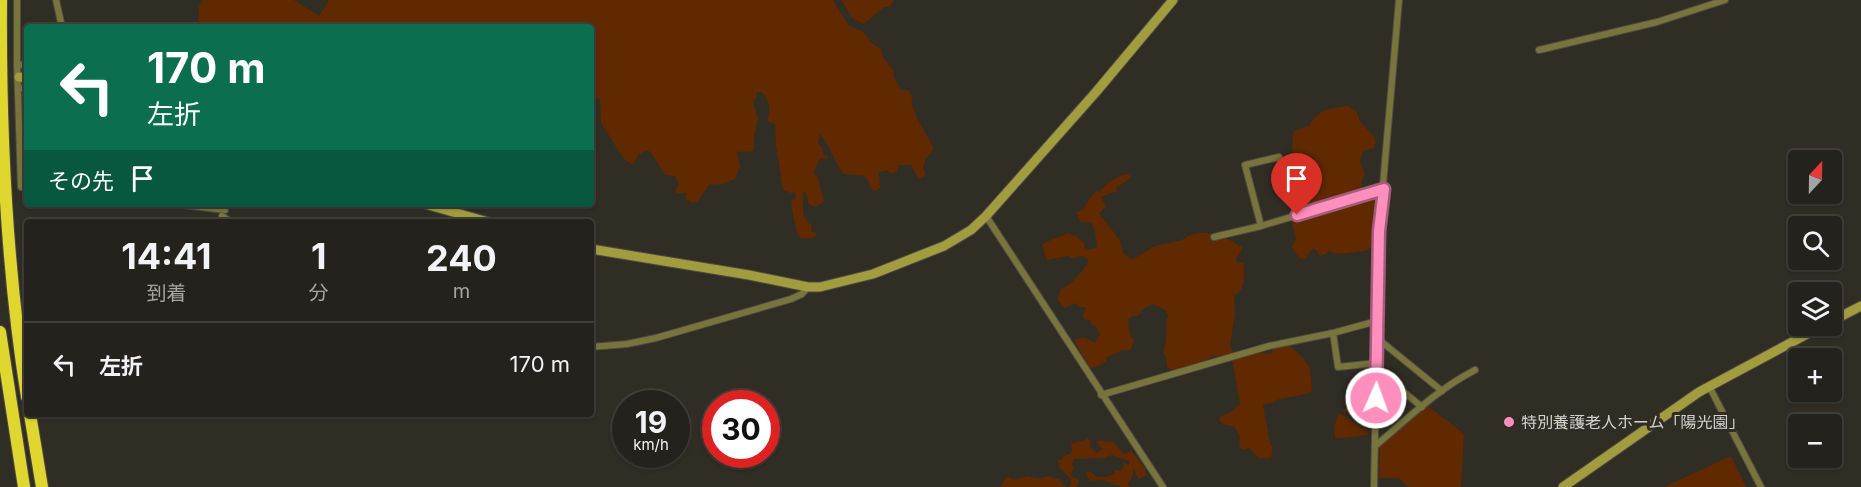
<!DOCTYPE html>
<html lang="ja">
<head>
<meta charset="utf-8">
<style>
	:root { --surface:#24221c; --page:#302f29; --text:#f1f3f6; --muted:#a3a4a3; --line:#413f3b }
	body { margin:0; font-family:Inter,"Noto Sans JP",sans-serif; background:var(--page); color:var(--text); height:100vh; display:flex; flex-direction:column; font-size:22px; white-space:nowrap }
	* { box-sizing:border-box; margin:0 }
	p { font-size:20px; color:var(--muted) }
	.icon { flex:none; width:33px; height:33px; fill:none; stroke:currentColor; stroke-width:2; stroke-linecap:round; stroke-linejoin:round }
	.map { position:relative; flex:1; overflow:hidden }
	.details { position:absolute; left:24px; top:219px; width:570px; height:198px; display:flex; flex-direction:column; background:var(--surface); border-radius:6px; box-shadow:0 2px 4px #0004,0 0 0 2px var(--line) }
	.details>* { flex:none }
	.top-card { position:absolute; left:24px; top:24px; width:570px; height:183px; border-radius:6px; box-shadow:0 2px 4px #0004,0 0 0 2px var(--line); background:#0b6e4f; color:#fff; overflow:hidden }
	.needle { width:39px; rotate:22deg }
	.buttons { position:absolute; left:1788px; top:150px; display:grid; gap:12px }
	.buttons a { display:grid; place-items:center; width:54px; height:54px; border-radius:6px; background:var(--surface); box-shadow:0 2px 4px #0004,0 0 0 2px var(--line); font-size:30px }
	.speed { position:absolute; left:612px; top:390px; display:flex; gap:12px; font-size:30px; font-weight:700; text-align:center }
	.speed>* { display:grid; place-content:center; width:78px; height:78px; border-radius:50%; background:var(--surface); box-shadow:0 2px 4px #0004,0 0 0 2px var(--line); line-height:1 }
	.speed small { font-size:15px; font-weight:400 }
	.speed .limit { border:9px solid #d22; background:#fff; color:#111 }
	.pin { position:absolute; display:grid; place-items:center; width:51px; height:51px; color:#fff; margin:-62px -26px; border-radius:50% 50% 50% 0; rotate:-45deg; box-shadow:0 0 6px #0007 }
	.pin .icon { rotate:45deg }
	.me { position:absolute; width:66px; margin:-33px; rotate:2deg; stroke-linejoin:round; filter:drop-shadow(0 0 4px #0008) }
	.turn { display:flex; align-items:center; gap:21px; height:126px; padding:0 24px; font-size:27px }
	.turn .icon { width:78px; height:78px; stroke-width:2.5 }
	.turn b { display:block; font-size:42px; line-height:51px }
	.then { display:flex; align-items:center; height:57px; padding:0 24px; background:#0003; gap:12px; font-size:22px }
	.eta { display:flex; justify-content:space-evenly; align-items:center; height:102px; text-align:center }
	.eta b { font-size:36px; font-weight:700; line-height:42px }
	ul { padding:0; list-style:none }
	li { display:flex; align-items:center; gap:18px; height:84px; padding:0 24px; border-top:2px solid var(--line) }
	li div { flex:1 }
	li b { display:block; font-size:22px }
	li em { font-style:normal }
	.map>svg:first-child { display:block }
	.green { fill:#602900 }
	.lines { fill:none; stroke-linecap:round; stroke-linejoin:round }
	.street-casing { stroke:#4e4b43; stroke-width:8 }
	.secondary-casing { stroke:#4e4b43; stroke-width:11 }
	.highway-casing { stroke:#4e4b43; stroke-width:14 }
	.street { stroke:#77743c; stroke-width:6 }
	.secondary { stroke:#a19c3d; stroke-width:9 }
	.highway { stroke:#dfd630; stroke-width:12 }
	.route-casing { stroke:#a55c7a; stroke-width:15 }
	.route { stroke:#fe8ebc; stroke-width:10 }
	.poi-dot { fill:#fe8ebc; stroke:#302d25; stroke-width:2 }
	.labels { text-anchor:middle; stroke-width:6; stroke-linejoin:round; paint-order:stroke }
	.poi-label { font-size:16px; fill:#d4d1cd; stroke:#302d25; text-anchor:start }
</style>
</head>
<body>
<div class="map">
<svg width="1861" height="487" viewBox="0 0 1861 487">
	<rect width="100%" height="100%" fill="#302d25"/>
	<g class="green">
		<path d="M 204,0 L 294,0 L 319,16 L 329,0 L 833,0 L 849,26 L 862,31 L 874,45 L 881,49 L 883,57 L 894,71 L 893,75 L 901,90 L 908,90 L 912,96 C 909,110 928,135 934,149 L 926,159 L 923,168 L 925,171 L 925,176 L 919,179 L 911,165 L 898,165 L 898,171 L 891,174 L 887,170 L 879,172 L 880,188 L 875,191 L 870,188 L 869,182 L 864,176 L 844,174 C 834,162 831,146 820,134 L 818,143 L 823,149 L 823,154 L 828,155 L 827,159 L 821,158 C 817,163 817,168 813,172 L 818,178 L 824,202 L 815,207 L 809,204 L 806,193 L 803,192 C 804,208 799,214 811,225 L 811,231 L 817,233 L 815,237 C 810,238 803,240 799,237 C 796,234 792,207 791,201 L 796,198 L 795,192 L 791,193 L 783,190 L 776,146 L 775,124 L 767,121 C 772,109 769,101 762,92 L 757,92 L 756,98 L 753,101 L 758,119 L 754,135 L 754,151 L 737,152 L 740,167 L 735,179 L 723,184 L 709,185 L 698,201 L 693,203 L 686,200 L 686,193 L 677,193 L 676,189 L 679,185 L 675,176 L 665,175 L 651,153 L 647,150 L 638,155 L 633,165 L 624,159 L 601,123 L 600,100 L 595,98 L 591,100 L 591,27 L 199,27 L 198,24 L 199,6 Z"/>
		<polygon points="841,0 894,0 890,7 884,7 864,24 853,19"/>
		<path d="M 1348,106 L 1357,112 C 1359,130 1381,132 1374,148 L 1363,151 L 1360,161 L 1365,174 L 1361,182 L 1363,190 L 1375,197 L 1377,213 L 1374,244 L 1366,251 L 1336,254 L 1328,251 L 1326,254 L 1320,256 L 1315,249 L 1313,249 L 1307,255 L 1307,259 C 1299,261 1295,253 1292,247 L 1296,239 L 1291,218 L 1292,208 L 1297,205 L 1304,204 L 1307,195 L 1305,191 L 1306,186 L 1301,183 C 1302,174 1300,168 1293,163 C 1293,151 1291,142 1294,131 L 1309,126 C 1318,109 1329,108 1348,106 Z"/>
		<path d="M 1127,174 L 1131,176 L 1131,178 L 1116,188 L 1117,191 L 1101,197 L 1106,207 L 1099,213 L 1119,239 L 1123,252 L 1130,259 C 1141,257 1146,250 1155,246 C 1162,244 1170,243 1178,241 C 1183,240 1186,237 1190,235 C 1208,229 1228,237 1243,248 L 1236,259 L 1236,262 L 1244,263 C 1243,277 1247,288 1234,296 L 1235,313 L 1230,346 L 1232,351 L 1242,356 L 1247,352 L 1271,354 L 1275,345 L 1289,345 L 1302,357 L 1310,368 L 1312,391 L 1310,393 L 1276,400 L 1275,402 L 1263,405 L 1270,444 L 1273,447 L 1271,458 L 1258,458 L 1249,448 L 1242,450 L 1239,444 L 1240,437 L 1235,427 L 1223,424 L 1220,421 L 1219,417 L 1231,412 L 1240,404 L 1233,363 L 1227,354 L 1221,356 L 1214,356 L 1204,361 L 1203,369 L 1182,376 L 1167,367 L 1166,357 L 1163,352 C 1169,338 1164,328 1168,315 L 1164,309 L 1152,304 L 1143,309 L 1138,316 L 1133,316 L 1128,319 L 1129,331 L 1134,341 L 1131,349 L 1127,351 L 1122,350 L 1106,358 L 1106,361 L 1100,365 L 1090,368 L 1074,340 C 1084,335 1086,338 1095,343 L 1100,335 L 1097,328 L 1091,324 L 1091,321 L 1084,319 L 1083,315 L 1086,307 L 1080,307 L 1075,303 L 1064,308 L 1057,299 L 1061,289 C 1072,284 1081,273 1088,263 L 1087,259 L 1083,256 L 1078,256 L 1074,259 L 1068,256 L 1047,260 L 1042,245 C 1050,239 1058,238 1067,233 L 1076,236 L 1085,244 L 1084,246 L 1086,249 L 1092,249 L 1097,247 L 1095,231 L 1091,222 L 1081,222 L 1076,212 L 1083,210 L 1090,198 L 1096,191 L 1100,192 C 1105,183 1117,176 1127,174 Z"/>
		<path d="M 1369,391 L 1372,391 L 1372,393 L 1371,426 C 1361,423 1354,413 1343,412 L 1342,410 L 1360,405 L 1360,399 Z"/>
		<polygon points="1428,406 1464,434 1461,487 1409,487 1398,478 1379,478 1380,445"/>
		<polygon points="1339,413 1356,424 1360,428 1366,429 1368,433 1367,435 1343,438 1335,438 1334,427"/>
		<polygon points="1087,438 1091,441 1090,447 1097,453 1102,449 1097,443 1099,440 1108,442 1114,442 1123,454 1131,451 1145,468 1146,476 1138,479 1134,469 1131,480 1128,483 1130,487 1120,487 1119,485 1111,484 1111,483 1102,480 1090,481 1086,474 1087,471 1091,472 1096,477 1107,477 1114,474 1115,469 1118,471 1122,471 1124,462 1129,465 1129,461 1116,457 1112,454 1110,457 1107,456 1106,458 1074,459 1072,464 1074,467 1071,474 1072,477 1079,479 1077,487 1068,487 1071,485 1070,478 1059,467 1058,460 1061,460 1063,456 1070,454 1072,451 1071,443 1084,441"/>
		<polygon points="1731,456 1746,487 1664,487"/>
		<path d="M 1030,476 C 1036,480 1039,478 1046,477 C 1050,476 1054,479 1059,479 L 1063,485 L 1067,487 L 1000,487 L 1006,478 L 1010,477 L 1013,480 Z"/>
	</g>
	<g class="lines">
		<g class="street-casing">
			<g id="street">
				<polyline points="17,0 17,64 27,66"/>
				<polyline points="56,0 62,27"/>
				<polyline points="1539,50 1657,22 1725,0"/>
				<polyline points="17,64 21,187 27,188"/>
				<polyline points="18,88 27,89"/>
				<polyline points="176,204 225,210"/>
				<polyline points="222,216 231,222"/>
				<polyline points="986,216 1163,487"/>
				<polyline points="1261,226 1245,165 1279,157 1297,215"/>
				<polyline points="1214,237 1261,226 1384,189"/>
				<polyline points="1333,333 1338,367 1377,363"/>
				<polyline points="1377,338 1442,391"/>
				<polyline points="591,347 627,344 656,338 791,299 802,294 808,287"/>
				<polyline points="1377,370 1422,407"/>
				<polyline points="1709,386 1761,487"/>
				<polyline points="1101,395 1269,346 1333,333 1377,321"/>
				<path d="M 1375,446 C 1407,419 1438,389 1475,370"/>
				<polyline points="1374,487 1379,231 1399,0"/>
			</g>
		</g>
		<g class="secondary-casing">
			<g id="secondary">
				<polyline points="19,77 27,78"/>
				<polyline points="425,204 488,222"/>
				<polyline points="591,249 749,275 808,287 820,287 873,274 944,246 971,230 986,216 1096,92 1173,0"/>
				<polyline points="1832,321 1861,306"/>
				<polyline points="1563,487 1699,392 1822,326"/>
			</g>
		</g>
		<g class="highway-casing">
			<g id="highway">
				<path d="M 1,0 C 0,132 6,266 27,397"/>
				<polyline points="0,332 24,487"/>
				<polyline points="30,414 42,487"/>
			</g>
		</g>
		<use href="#street" class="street"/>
		<use href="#secondary" class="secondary"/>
		<use href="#highway" class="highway"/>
	</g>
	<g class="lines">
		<g class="route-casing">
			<polyline id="route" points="1297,215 1384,189 1379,231 1376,398"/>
		</g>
		<use href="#route" class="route"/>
	</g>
	<circle class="poi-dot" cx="1509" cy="422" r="6"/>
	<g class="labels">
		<g class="poi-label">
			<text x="1521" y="428">特別養護老人ホーム「陽光園」</text>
		</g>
	</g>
</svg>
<div class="buttons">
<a><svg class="needle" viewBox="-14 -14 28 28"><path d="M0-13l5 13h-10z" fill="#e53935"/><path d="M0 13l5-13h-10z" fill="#a3a4a3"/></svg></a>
<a><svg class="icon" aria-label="search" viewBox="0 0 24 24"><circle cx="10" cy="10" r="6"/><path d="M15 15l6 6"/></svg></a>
<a><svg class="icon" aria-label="layers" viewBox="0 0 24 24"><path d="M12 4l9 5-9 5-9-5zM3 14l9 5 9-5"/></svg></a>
<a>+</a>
<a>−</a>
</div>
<div class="speed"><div>19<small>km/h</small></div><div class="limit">30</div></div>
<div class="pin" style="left:1297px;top:215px;background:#d93025"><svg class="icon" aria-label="arrive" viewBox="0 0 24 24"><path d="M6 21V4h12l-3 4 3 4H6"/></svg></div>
<svg class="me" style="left:1376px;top:398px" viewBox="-20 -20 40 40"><circle r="17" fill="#fe8ebc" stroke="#fff" stroke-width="3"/><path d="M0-11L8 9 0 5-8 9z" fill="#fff"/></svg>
<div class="top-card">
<div class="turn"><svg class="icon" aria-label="left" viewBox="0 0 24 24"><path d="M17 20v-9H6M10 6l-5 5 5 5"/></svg><div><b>170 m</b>左折</div></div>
<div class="then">その先<svg class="icon" aria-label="arrive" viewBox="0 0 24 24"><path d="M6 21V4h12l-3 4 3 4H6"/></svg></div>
</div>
<section class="details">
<div class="eta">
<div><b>14:41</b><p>到着</p></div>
<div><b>1</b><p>分</p></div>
<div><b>240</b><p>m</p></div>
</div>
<ul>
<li><svg class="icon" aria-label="left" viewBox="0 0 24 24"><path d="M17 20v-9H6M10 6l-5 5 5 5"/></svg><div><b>左折</b></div><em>170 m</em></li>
</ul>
</section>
</div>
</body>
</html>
